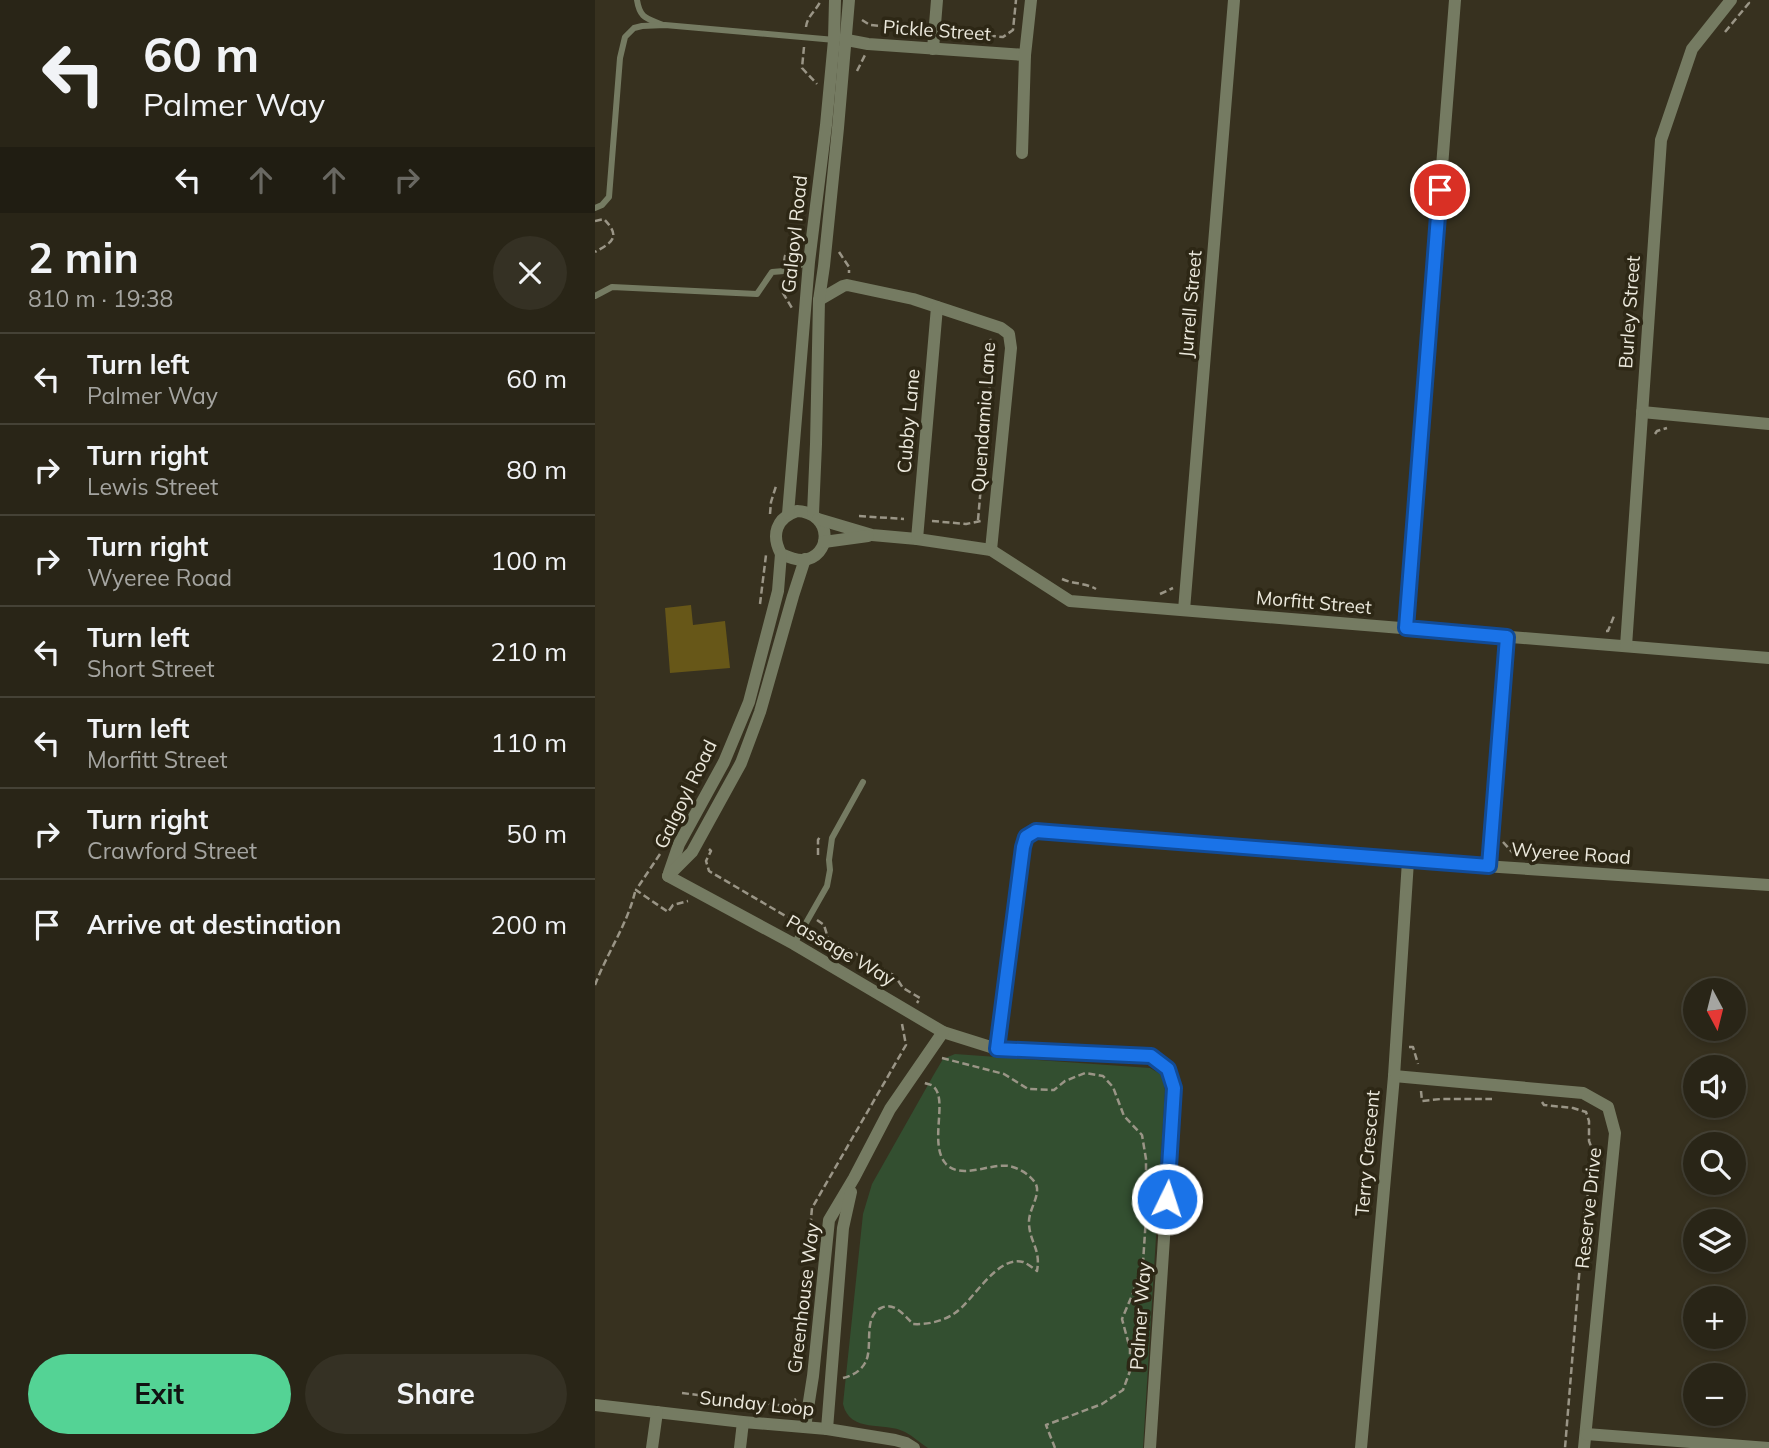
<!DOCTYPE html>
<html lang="en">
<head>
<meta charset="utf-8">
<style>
	:root { --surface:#292517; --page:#353124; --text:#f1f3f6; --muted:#a5a5a1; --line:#454236; --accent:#54d395 }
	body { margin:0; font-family:Mulish,sans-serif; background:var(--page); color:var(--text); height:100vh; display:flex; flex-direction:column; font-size:26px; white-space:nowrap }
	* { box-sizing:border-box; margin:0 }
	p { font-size:23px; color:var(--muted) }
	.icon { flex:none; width:38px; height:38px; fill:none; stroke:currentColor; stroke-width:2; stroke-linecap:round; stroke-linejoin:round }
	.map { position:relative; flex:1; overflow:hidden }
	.sheet { display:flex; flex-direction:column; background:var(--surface); width:595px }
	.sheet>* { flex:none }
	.hud { background:#292517; color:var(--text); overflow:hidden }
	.needle { width:46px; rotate:173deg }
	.buttons { position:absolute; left:1088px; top:978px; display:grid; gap:14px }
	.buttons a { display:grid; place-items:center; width:63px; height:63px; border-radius:50%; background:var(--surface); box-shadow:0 4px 10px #0003,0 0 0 2px var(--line); font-size:35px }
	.pin { position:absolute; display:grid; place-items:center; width:60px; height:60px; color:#fff; margin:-30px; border:4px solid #fff; border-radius:50%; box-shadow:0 2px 7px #0007 }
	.me { position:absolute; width:77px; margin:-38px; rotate:4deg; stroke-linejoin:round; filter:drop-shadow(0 0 5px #0008) }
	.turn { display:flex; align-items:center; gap:24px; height:147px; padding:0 28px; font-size:32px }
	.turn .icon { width:91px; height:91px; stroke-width:2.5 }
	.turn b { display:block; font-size:49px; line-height:60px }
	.lanes { display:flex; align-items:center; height:66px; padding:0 28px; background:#0003; justify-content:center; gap:35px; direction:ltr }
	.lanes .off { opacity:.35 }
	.round { display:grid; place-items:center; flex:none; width:74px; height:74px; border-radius:37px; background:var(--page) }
	.summary { display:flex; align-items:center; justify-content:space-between; height:119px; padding:0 28px }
	h1 { font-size:42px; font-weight:700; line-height:52px }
	.button { display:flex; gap:14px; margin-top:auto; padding:14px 28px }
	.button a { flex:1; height:80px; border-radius:42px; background:var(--accent); color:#111; font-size:28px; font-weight:700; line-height:80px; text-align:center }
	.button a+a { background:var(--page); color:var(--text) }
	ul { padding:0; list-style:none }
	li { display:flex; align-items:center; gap:21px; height:91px; padding:0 28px; border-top:2px solid var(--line) }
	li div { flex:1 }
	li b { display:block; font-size:26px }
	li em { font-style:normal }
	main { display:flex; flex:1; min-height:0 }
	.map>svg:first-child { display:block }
	.green { fill:#334f30 }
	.building { fill:#675718 }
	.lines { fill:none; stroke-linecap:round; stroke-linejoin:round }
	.path { stroke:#9a9586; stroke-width:2.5; stroke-dasharray:7 3.5; stroke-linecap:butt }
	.lane { stroke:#757b62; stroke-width:6 }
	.street { stroke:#757b62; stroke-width:12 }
	.route-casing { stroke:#114b97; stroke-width:18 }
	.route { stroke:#1a73e8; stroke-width:12 }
	.labels { text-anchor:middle; stroke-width:7; stroke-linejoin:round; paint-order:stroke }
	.street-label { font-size:19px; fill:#ebe8dc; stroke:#2d2715 }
</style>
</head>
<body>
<main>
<section class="sheet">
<div class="hud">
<div class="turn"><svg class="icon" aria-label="left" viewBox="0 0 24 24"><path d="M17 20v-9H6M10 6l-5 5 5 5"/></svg><div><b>60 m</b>Palmer Way</div></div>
<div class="lanes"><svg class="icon" aria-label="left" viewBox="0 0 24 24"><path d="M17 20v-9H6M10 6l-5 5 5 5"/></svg><svg class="icon off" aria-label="ahead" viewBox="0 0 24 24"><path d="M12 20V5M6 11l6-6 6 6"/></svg><svg class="icon off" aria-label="ahead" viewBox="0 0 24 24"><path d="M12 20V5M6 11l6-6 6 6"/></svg><svg class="icon off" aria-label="right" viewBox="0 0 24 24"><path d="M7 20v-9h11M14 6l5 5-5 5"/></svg></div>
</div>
<div class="summary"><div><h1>2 min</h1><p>810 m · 19:38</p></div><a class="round"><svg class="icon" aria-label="close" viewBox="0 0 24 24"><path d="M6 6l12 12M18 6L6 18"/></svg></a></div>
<ul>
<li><svg class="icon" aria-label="left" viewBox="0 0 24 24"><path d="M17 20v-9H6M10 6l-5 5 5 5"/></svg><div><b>Turn left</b><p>Palmer Way</p></div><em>60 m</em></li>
<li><svg class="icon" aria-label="right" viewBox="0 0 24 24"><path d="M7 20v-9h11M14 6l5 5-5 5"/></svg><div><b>Turn right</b><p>Lewis Street</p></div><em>80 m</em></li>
<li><svg class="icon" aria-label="right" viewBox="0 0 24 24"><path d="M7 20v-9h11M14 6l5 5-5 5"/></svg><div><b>Turn right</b><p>Wyeree Road</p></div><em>100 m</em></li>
<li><svg class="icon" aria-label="left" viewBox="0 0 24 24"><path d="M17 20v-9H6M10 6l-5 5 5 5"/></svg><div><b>Turn left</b><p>Short Street</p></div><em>210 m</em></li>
<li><svg class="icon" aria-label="left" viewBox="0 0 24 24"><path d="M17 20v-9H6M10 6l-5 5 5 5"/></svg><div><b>Turn left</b><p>Morfitt Street</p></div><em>110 m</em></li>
<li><svg class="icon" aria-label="right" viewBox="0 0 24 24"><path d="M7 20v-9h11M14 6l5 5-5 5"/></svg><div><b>Turn right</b><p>Crawford Street</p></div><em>50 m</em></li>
<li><svg class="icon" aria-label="arrive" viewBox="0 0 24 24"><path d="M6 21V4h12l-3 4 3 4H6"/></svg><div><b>Arrive at destination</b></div><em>200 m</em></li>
</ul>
<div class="button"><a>Exit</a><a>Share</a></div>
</section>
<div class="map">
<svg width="1174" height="1448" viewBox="0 0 1174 1448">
	<rect width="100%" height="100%" fill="#37311f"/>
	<path class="green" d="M 360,1054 L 555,1068 L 567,1075 L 570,1090 L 548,1448 L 333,1448 C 325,1443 318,1436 310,1432 C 289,1421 255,1434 248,1404 L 268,1214 L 277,1184 L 338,1076 L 348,1059 Z"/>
	<polygon class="building" points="96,605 98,625 130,621 135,668 75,673 70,608"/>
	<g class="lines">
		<g class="path">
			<polyline points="267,20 275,25 325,30"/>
			<path d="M 211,27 C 212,16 222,10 226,0"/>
			<polyline points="352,32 408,37 418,30 421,0"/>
			<polyline points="1130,32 1154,3 1151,0"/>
			<polyline points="209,47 207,68 222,84"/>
			<polyline points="262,71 270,55"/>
			<path d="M 0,221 L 9,219 C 26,237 18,242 0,252"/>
			<polyline points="244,252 254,267 254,273"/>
			<polyline points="189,262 190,256 202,242"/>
			<polyline points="189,282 188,293 197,308"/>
			<polyline points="1060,434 1062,431 1072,428"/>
			<polyline points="175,514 176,502 181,486"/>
			<polyline points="264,516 309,519"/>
			<polyline points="383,520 398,348 395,339"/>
			<polyline points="337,521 371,524 386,521"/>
			<path d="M 467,579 C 478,584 491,583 501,589"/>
			<polyline points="565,594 578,588"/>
			<polyline points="165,604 171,555"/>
			<polyline points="1011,631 1013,631 1019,616"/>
			<polyline points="908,842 917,852 924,855"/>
			<polyline points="114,849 116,851 111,861 114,871 194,918 203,917"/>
			<polyline points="65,854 41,890 73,912 78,905 93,901"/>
			<polyline points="223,855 223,840 226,835"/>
			<polyline points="222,920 229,925 233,938 300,976 308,988 325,998 322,1003"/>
			<path d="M 0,985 C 12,953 32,925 40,892"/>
			<polyline points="814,1047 818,1047 823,1064"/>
			<polyline points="347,1058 409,1074 433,1089 459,1090 470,1081 490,1073 508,1076 518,1087 529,1116 547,1135 551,1159 551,1217 548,1263 538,1293 527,1319 535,1349 535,1371 528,1390 507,1404 451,1425 460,1448"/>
			<polyline points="826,1091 827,1101 846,1099 897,1099"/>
			<polyline points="947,1102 949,1105 978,1108 991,1112 994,1121 994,1141 1000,1157 989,1215 970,1448"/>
			<polyline points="218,1236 216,1219 217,1208 311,1045 307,1024"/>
			<path d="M 248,1378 C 256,1376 265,1372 270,1363 C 279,1348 267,1317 286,1308 C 292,1305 297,1306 302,1309 C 308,1313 313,1319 318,1324 C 332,1325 349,1321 360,1313 C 379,1300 402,1255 428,1262 C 433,1264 438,1268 442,1271 C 446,1249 435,1243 434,1224 C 433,1211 443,1200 442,1188 C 441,1182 437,1179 433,1175 C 428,1171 420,1167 414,1166 C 395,1163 366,1180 351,1164 C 333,1144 354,1099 338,1086 C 335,1084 331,1084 328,1082"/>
			<polyline points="87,1393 191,1406 201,1399"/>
		</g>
		<g class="lane">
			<path d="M 42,0 C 45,19 52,18 68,25"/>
			<polyline points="0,208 7,205 14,197 25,58 30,37 39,28 47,26 70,25 240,40"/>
			<polyline points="0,296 17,287 162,294 177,272 189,271 214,262"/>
			<polyline points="199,944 232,886 235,870 234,860 237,838 268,782"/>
		</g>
		<g class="street">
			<polyline points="252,40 273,44 430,55"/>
			<polyline points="338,49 342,0"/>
			<polyline points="427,153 430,55 436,0"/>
			<polyline points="224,300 248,286 252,285 318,299 406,328 414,334 416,348 396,550"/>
			<polyline points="1047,412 1174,424"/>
			<path d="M 202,511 C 239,513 237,558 207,560 C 200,560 193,557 186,554 C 176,535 181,518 202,511 Z"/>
			<polyline points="193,514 214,262 231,125 239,40 240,0"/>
			<polyline points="218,514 221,444 224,300 229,266 243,128 254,0"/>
			<polyline points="223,519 277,535 322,539 396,550 475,601 1174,658"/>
			<polyline points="322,539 342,307"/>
			<polyline points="229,542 273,536"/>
			<polyline points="589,610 639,0"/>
			<polyline points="811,628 860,0"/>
			<polyline points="1031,646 1066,140 1097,49 1136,0"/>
			<polyline points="894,866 912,637"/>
			<polyline points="74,873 84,844 129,762 154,702 183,591 186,554"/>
			<polyline points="73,876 199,944 348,1032 402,1049 556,1056 573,1069 579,1088 555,1448"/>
			<polyline points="73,876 97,852 146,763 165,712 198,596 210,559"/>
			<polyline points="402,1049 428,847 431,837 441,831 813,861 1174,885"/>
			<polyline points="799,1076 988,1093 1013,1107 1020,1133 989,1448"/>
			<polyline points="0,1405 148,1422 232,1429 300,1440 311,1443 319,1448"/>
			<polyline points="210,1427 218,1376 234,1220 259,1178 295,1109 348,1032"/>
			<polyline points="232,1429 248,1228 256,1192"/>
			<polyline points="991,1434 1174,1448"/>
			<polyline points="57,1448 62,1412"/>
			<polyline points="145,1448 148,1422"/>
			<polyline points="766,1448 799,1076 813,861"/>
		</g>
	</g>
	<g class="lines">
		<g class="route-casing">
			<polyline id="route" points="572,1199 579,1088 573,1069 556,1056 402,1049 428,847 431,837 441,831 894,866 912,637 811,628 845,190"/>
		</g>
		<use href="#route" class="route"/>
	</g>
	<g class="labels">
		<g class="street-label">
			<text transform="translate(342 30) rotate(4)" y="7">Pickle Street</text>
			<text transform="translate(199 234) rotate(-84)" y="7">Galgoyl Road</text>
			<text transform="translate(595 304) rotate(-85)" y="7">Jurrell Street</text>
			<text transform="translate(1034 312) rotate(-86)" y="7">Burley Street</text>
			<text transform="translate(388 417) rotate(-86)" y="7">Quendamia Lane</text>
			<text transform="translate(313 421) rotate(-85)" y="7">Cubby Lane</text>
			<text transform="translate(719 602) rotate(5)" y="7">Morfitt Street</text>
			<text transform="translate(90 794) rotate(-64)" y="7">Galgoyl Road</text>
			<text transform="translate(976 853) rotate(4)" y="7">Wyeree Road</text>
			<text transform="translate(246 950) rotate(30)" y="7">Passage Way</text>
			<text transform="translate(772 1153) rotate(-85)" y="7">Terry Crescent</text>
			<text transform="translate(993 1208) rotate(-84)" y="7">Reserve Drive</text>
			<text transform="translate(208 1298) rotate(-83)" y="7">Greenhouse Way</text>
			<text transform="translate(545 1316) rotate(-86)" y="7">Palmer Way</text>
			<text transform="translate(162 1403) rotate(6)" y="7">Sunday Loop</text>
		</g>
	</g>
</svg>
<div class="buttons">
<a><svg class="needle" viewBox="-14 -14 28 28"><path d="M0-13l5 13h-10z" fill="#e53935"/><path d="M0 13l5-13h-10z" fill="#a5a5a1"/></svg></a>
<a><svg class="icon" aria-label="sound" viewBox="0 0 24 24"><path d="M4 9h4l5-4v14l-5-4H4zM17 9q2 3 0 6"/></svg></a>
<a><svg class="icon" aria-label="search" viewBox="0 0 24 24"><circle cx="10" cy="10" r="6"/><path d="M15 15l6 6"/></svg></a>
<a><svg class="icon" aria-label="layers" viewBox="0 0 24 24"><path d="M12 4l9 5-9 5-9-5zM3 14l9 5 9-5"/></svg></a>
<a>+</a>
<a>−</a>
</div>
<div class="pin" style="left:845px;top:190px;background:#d93025"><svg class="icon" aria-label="arrive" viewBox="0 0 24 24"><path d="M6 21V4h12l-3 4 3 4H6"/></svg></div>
<svg class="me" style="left:572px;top:1199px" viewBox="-20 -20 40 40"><circle r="17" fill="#1a73e8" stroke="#fff" stroke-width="3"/><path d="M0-11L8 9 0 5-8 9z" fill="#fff"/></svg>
</div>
</main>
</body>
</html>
